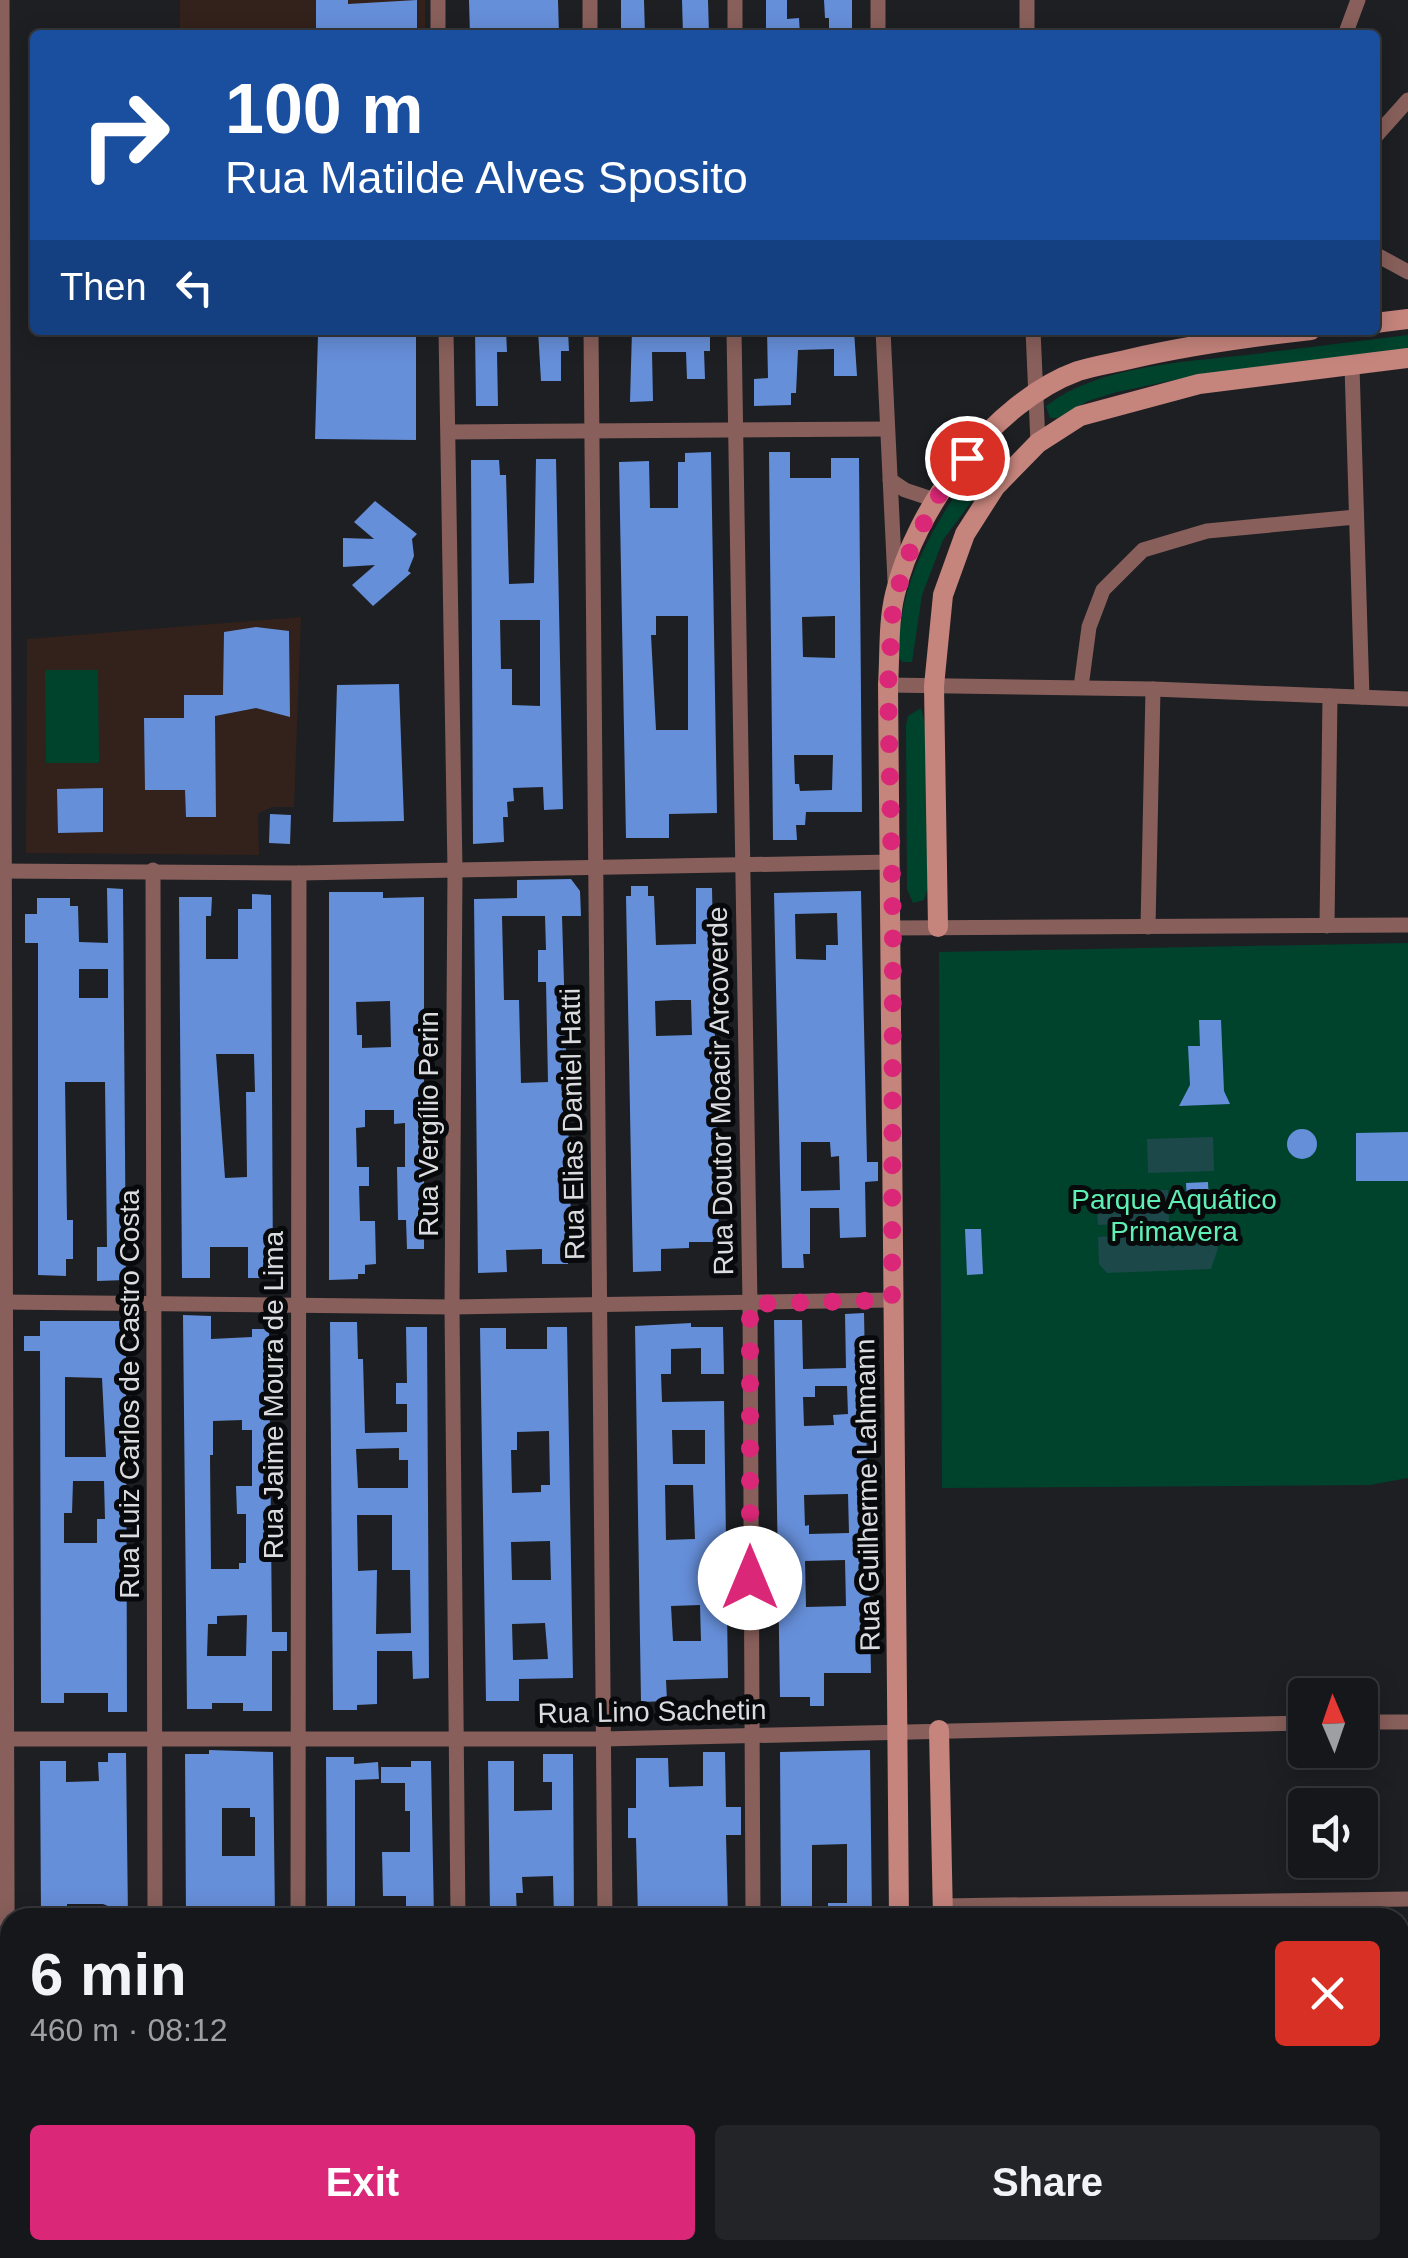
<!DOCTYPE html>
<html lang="en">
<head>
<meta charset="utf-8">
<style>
	:root { --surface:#16171a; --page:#232427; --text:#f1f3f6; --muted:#9e9fa2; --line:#353639; --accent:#db2777 }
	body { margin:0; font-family:Arial,sans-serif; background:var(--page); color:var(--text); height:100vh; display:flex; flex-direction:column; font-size:38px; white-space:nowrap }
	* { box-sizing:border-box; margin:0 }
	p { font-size:32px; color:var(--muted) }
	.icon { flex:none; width:55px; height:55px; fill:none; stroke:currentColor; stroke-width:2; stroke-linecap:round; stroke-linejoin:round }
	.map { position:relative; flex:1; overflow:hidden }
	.details { position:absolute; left:0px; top:1908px; width:1410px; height:352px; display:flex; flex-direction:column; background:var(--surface); border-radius:30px 30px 0 0; box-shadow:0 5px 25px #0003,0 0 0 2px var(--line) }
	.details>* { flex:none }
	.banner { position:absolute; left:30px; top:30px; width:1350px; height:305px; border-radius:10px; box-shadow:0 5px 25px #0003,0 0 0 2px var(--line); background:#1a4fa0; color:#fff; overflow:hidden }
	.needle { width:65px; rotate:358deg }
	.controls { position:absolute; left:1288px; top:1678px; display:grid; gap:20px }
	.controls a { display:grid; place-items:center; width:90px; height:90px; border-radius:10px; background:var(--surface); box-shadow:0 5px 25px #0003,0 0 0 2px var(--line); font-size:50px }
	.pin { position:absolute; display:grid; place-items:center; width:85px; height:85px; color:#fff; margin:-42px; border:5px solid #fff; border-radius:50%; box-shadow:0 2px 10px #0007 }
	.me { position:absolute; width:110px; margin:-55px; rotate:0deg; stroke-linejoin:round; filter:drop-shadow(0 0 8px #0008) }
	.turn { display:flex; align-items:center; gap:35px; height:210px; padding:0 30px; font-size:45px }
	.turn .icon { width:130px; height:130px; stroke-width:2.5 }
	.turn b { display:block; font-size:70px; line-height:85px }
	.then { display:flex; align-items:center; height:95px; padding:0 30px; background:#0003; gap:20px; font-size:38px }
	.round { display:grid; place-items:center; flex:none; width:105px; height:105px; border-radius:10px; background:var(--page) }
	.summary { display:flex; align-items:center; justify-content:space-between; height:170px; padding:0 30px }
	h1 { font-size:60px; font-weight:700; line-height:75px }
	.action { display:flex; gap:20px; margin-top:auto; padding:20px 30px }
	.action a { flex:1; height:115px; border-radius:10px; background:var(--accent); color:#fff; font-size:40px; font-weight:700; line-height:115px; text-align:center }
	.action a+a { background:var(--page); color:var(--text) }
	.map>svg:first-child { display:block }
	.education { fill:#33211b }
	.green { fill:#00432d }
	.water { fill:#1c4849 }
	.building { fill:#668fd9; fill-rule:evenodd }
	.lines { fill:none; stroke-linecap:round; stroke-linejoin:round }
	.street { stroke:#885f5b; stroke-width:15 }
	.secondary { stroke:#c5847c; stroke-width:20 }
	.route { stroke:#db2777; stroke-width:18; stroke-dasharray:0 32.4 }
	.labels { text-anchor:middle; stroke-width:10; stroke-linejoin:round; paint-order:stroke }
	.street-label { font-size:28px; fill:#dbdcdf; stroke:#08090b }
	.park-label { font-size:28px; fill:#5ff0b6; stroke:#08090b }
</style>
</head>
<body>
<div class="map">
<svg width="1408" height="2258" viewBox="0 0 1408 2258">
	<rect width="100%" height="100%" fill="#1d1f23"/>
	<g class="education">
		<polygon points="180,0 425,0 425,34 180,35"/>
		<polygon points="301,617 294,807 272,807 258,814 259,855 26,853 27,639"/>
	</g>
	<g class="green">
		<path d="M 1408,335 L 1408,351 L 1179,379 L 1117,392 L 1088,401 L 1058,418 L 1050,418 L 1046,406 C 1097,366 1184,362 1246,355 C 1300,348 1354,342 1408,335 Z"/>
		<path d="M 1001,446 L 1007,452 L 1004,458 L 943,540 L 922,595 L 912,662 L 903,662 L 899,659 C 896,592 927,537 963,483 C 973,468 983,450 1001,446 Z"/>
		<polygon points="45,670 98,670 99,763 46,763"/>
		<polygon points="921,708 927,731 928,888 924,900 913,903 907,889 906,725 908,716"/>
		<polygon points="1408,943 1408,1478 1370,1485 942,1488 939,952"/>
	</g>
	<g class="water">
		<polygon points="1213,1137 1214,1171 1148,1173 1147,1139"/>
		<polygon points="1168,1190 1169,1222 1098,1225 1096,1193"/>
		<polygon points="1190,1223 1206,1224 1218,1248 1211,1269 1107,1273 1099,1264 1098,1237 1159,1233 1173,1248"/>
	</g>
	<g class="building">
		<polygon points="316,0 348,0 348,4 417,0 417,34 316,34"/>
		<polygon points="469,0 558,0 559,35 470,35"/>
		<polygon points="621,0 644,0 645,35 621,35"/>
		<polygon points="682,0 708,0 709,35 683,35"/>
		<polygon points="766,0 787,0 787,19 799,18 800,35 766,35"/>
		<polygon points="824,0 852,0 852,35 829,35 829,18 825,18"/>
		<polygon points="335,330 416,330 416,440 315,439 318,335 335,335"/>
		<polygon points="475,330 506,330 507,352 497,352 498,406 476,406"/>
		<polygon points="538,330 568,330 569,351 561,351 561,381 541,381"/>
		<polygon points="632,330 710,331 710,351 704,351 705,379 687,379 686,352 652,352 653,401 630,402"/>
		<polygon points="767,330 854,330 857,376 834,376 834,349 798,350 796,393 791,393 791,405 754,406 754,379 768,378"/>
		<path d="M 711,452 L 717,813 L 669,814 L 669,838 L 626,838 L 619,462 L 649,461 L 650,508 L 678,508 L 678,462 L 685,462 L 685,453 ZM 656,616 L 688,616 L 688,730 L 656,730 L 651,635 L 656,635 Z"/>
		<path d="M 769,452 L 790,452 L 790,478 L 831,478 L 831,458 L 859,458 L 862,812 L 806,812 L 805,825 L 796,825 L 797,840 L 773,840 ZM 835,616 L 835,658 L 803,657 L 802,617 ZM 794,755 L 833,755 L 832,790 L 800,791 L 799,784 L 795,784 Z"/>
		<path d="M 536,459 L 556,459 L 563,809 L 544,810 L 543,787 L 513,788 L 514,801 L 507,802 L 508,817 L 503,817 L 504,842 L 473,844 L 471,460 L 499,460 L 500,475 L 506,475 L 509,584 L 534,583 ZM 500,620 L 540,620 L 540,706 L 512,705 L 512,669 L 501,669 Z"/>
		<polygon points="375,501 417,534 412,539 414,556 408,571 411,573 373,606 352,585 375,565 343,567 343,538 374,539 354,522"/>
		<polygon points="256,627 289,631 290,717 256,708 215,716 216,817 186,817 185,790 145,790 144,718 184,718 184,695 223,695 224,632"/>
		<polygon points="399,684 404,821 333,822 337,685"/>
		<polygon points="103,788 103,832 58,833 57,789"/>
		<polygon points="270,814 291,815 290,844 269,843"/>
		<path d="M 517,880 L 571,879 L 580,891 L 581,916 L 562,916 L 571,1219 L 578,1219 L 578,1241 L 567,1241 L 568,1264 L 542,1264 L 542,1249 L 506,1250 L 507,1272 L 478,1273 L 474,899 L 517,898 ZM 502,916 L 545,916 L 546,950 L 538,950 L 538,982 L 546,982 L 548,1082 L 521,1083 L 519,1000 L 504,1000 Z"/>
		<path d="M 631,886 L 648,886 L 648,896 L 654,896 L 656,945 L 696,944 L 696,888 L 712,888 L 719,1242 L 689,1242 L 689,1248 L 661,1249 L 661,1271 L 633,1272 L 626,896 L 631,896 ZM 674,1000 L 691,1000 L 692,1035 L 656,1036 L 655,1001 Z"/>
		<path d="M 107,888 L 123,889 L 126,1280 L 97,1281 L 97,1247 L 107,1247 L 105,1082 L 65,1082 L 67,1220 L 73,1220 L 73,1259 L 66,1259 L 66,1276 L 38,1275 L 38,943 L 25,943 L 25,914 L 37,914 L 37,898 L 70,898 L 70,906 L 78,906 L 79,942 L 108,943 ZM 79,969 L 108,969 L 108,998 L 79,998 Z"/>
		<path d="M 861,891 L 867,1162 L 878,1162 L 878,1181 L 865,1182 L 866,1237 L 840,1238 L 839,1208 L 810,1208 L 810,1254 L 803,1254 L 804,1268 L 782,1268 L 774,893 ZM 837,913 L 838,945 L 826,945 L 826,960 L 796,959 L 795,914 ZM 801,1142 L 830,1142 L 831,1157 L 839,1156 L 840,1190 L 801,1191 Z"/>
		<path d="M 329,892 L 383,892 L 383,898 L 424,897 L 424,1249 L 407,1249 L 406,1220 L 398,1220 L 397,1167 L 405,1167 L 405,1123 L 394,1124 L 394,1110 L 365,1110 L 365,1127 L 356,1128 L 357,1167 L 369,1167 L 369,1186 L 359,1186 L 360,1221 L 375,1221 L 376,1264 L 365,1265 L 365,1274 L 358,1274 L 358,1279 L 329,1280 ZM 390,1001 L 391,1047 L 362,1048 L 362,1035 L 357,1035 L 356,1002 Z"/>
		<path d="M 252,894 L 271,895 L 273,1278 L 248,1278 L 248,1247 L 210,1247 L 210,1278 L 182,1278 L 179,897 L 212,897 L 211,916 L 206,916 L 206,959 L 238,959 L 238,909 L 252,909 ZM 216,1054 L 254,1054 L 255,1092 L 246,1092 L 247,1177 L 225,1178 Z"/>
		<polygon points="1199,1020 1221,1020 1224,1091 1230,1104 1179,1106 1190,1085 1188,1046 1200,1046"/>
		<circle cx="1302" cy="1144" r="15"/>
		<polygon points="1408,1132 1408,1181 1356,1181 1356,1133"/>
		<polygon points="1208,1182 1209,1202 1187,1203 1186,1183"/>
		<polygon points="1230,1192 1248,1192 1249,1207 1230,1207"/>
		<polygon points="965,1229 981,1229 983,1274 967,1275"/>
		<path d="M 864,1313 L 871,1673 L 824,1673 L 824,1706 L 810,1706 L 810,1697 L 780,1697 L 774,1320 L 802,1320 L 803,1369 L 846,1368 L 845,1314 ZM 815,1386 L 847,1386 L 848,1414 L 833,1415 L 834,1425 L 804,1426 L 803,1397 L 815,1397 ZM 848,1494 L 849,1533 L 809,1534 L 809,1525 L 805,1526 L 804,1495 ZM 845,1560 L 846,1606 L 806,1607 L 805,1561 Z"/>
		<path d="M 183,1315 L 211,1316 L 211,1339 L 252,1337 L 252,1329 L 269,1329 L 272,1632 L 287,1632 L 287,1651 L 272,1651 L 272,1711 L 243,1711 L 243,1703 L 212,1703 L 212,1709 L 187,1709 ZM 242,1420 L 242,1430 L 252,1430 L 252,1486 L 236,1486 L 237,1514 L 246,1514 L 246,1563 L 239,1563 L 239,1569 L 211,1569 L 210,1455 L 213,1455 L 213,1421 ZM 247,1615 L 246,1656 L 207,1656 L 208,1624 L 217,1624 L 217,1616 Z"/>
		<path d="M 40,1321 L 126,1321 L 127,1712 L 108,1712 L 108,1693 L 64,1693 L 64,1703 L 41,1703 L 40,1351 L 24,1351 L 24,1336 L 40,1336 ZM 65,1377 L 102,1378 L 106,1457 L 65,1457 ZM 73,1481 L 104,1481 L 105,1519 L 97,1519 L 97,1543 L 64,1543 L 64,1513 L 72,1513 Z"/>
		<path d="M 330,1322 L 357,1322 L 358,1359 L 363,1359 L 365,1433 L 407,1432 L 407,1404 L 396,1404 L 396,1383 L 407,1383 L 406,1327 L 427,1327 L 429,1678 L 413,1679 L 412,1651 L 377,1651 L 377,1704 L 357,1705 L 357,1710 L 333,1710 ZM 399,1448 L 399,1460 L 408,1460 L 408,1488 L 358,1488 L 356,1449 ZM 357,1515 L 392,1515 L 392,1570 L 410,1570 L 411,1633 L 376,1634 L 377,1570 L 358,1571 Z"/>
		<path d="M 691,1323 L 691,1327 L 723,1327 L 724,1374 L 701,1374 L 701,1348 L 671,1349 L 671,1374 L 661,1374 L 662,1402 L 724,1401 L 728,1678 L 666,1680 L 667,1701 L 641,1702 L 635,1326 ZM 672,1430 L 705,1430 L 705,1464 L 673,1464 ZM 665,1485 L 693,1485 L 695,1539 L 666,1540 ZM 700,1605 L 701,1641 L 673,1641 L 671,1606 Z"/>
		<path d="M 547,1327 L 567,1327 L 573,1678 L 519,1679 L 519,1701 L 486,1701 L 480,1328 L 506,1328 L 506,1349 L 547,1349 ZM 549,1431 L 550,1485 L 541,1485 L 541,1492 L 512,1493 L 511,1450 L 517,1450 L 517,1432 ZM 550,1541 L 551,1580 L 512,1580 L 511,1542 ZM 545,1623 L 548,1659 L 513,1660 L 512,1624 Z"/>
		<path d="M 209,1750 L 273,1752 L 275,1918 L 186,1918 L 185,1754 L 209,1754 ZM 222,1808 L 250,1808 L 250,1817 L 255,1817 L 255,1856 L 222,1856 Z"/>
		<polygon points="870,1750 872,1918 828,1918 828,1903 847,1903 847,1844 812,1845 812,1911 781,1911 780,1752"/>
		<polygon points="703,1752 725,1752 726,1807 741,1807 741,1835 726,1835 728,1918 638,1918 636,1838 628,1838 628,1808 636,1808 636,1758 668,1758 669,1787 703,1786"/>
		<polygon points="108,1753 126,1753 128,1918 108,1918 108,1906 103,1904 67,1904 67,1918 41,1918 40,1761 66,1761 66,1782 99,1781 98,1762 108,1762"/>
		<polygon points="543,1754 573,1754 574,1918 554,1918 553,1876 522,1877 523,1893 516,1893 517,1915 490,1915 488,1761 514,1761 514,1811 552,1810 552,1782 543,1782"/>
		<polygon points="326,1757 354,1757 354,1764 378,1762 379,1779 355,1780 355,1918 327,1918"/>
		<polygon points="411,1761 431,1761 434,1918 406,1918 406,1896 383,1896 382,1852 410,1852 410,1811 405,1811 405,1783 381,1783 381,1767 411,1767"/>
	</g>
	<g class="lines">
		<g class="street">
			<polyline points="2,0 8,2258"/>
			<polyline points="438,0 438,35"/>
			<polyline points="590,0 590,35"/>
			<polyline points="878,0 878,35"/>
			<polyline points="1027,0 1027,35"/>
			<polyline points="735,35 735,0"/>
			<polyline points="1345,35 1358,0"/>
			<polyline points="1375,137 1408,100"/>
			<polyline points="1375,254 1408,272"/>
			<polyline points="446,330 455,870 452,1307 458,1918"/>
			<polyline points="591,330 605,1918"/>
			<polyline points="734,330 750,1304 753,1918"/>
			<polyline points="883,330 895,581"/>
			<polyline points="1033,330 1038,443"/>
			<polyline points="1352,366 1362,697"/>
			<polyline points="449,432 887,429"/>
			<polyline points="890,480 905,490 935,500"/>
			<polyline points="888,685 1153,689 1408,699"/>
			<polyline points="1081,687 1089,627 1103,590 1143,550 1207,531 1356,517"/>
			<polyline points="153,870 155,1918"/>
			<polyline points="0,871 299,873 891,862"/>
			<polyline points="1327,926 1330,696"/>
			<polyline points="1148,927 1153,689"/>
			<polyline points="893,928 1408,925"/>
			<polyline points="2,1302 452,1307 892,1300"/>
			<polyline points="1360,1722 1408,1722"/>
			<polyline points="0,1739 603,1739 1305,1723"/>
			<polyline points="943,1906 1408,1899"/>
			<polyline points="298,1918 299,873"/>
			<polyline points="1400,2078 1408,2078"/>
			<polyline points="464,2250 464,2258"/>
			<polyline points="609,2250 609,2258"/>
			<polyline points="757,2250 757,2258"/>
			<polyline points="157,2258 157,2250"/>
			<polyline points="299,2258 299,2250"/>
		</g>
		<g class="secondary">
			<polyline points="1375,323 1408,319"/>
			<polyline points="938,927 934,686 943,595 965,534 995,487 1038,443 1080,416 1199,384 1408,358"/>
			<polyline points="939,1730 943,1918"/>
			<path d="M 899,1918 L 888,685 C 890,655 888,623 895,594 C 915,508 993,402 1078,371 C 1094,366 1113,363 1130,359 C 1190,345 1249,337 1311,330"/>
			<polyline points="904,2250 904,2258"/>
			<polyline points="945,2250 945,2258"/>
		</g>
	</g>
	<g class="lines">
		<polyline class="route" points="750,1578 750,1304 892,1300 893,928 888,685 893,608 906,560 935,500 967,458"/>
	</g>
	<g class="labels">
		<g class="street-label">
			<text transform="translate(720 1091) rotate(-91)" y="10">Rua Doutor Moacir Arcoverde</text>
			<text transform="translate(428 1124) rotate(-90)" y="10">Rua Vergílio Perin</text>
			<text transform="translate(572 1124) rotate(-91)" y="10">Rua Elias Daniel Hatti</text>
			<text transform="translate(129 1394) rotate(-90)" y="10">Rua Luiz Carlos de Castro Costa</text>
			<text transform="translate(273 1395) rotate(-90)" y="10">Rua Jaime Moura de Lima</text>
			<text transform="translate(867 1495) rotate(-91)" y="10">Rua Guilherme Lahmann</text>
			<text transform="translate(652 1711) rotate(-1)" y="10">Rua Lino Sachetin</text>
		</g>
		<g class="park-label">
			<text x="1174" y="1209">Parque Aquático<tspan x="1174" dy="32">Primavera</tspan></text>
		</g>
	</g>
</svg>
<div class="controls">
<a><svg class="needle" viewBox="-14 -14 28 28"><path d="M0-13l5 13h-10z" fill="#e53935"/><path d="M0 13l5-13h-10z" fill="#9e9fa2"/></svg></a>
<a><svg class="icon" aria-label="sound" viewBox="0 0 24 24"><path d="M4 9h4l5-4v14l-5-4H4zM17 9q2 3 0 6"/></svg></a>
</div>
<div class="pin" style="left:967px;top:458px;background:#d93025"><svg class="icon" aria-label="arrive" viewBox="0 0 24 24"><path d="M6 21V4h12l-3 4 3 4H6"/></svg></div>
<svg class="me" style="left:750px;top:1578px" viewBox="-20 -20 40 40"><circle r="19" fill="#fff"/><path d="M0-13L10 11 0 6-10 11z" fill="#db2777"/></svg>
<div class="banner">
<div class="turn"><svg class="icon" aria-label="right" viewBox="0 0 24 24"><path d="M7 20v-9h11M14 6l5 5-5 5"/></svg><div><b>100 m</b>Rua Matilde Alves Sposito</div></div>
<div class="then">Then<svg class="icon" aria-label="left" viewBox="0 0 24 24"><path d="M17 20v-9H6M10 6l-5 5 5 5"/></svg></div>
</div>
<section class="details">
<div class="summary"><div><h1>6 min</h1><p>460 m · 08:12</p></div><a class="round" style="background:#d93025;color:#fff"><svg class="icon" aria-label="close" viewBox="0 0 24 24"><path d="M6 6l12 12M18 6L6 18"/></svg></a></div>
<div class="action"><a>Exit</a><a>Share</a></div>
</section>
</div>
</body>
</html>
